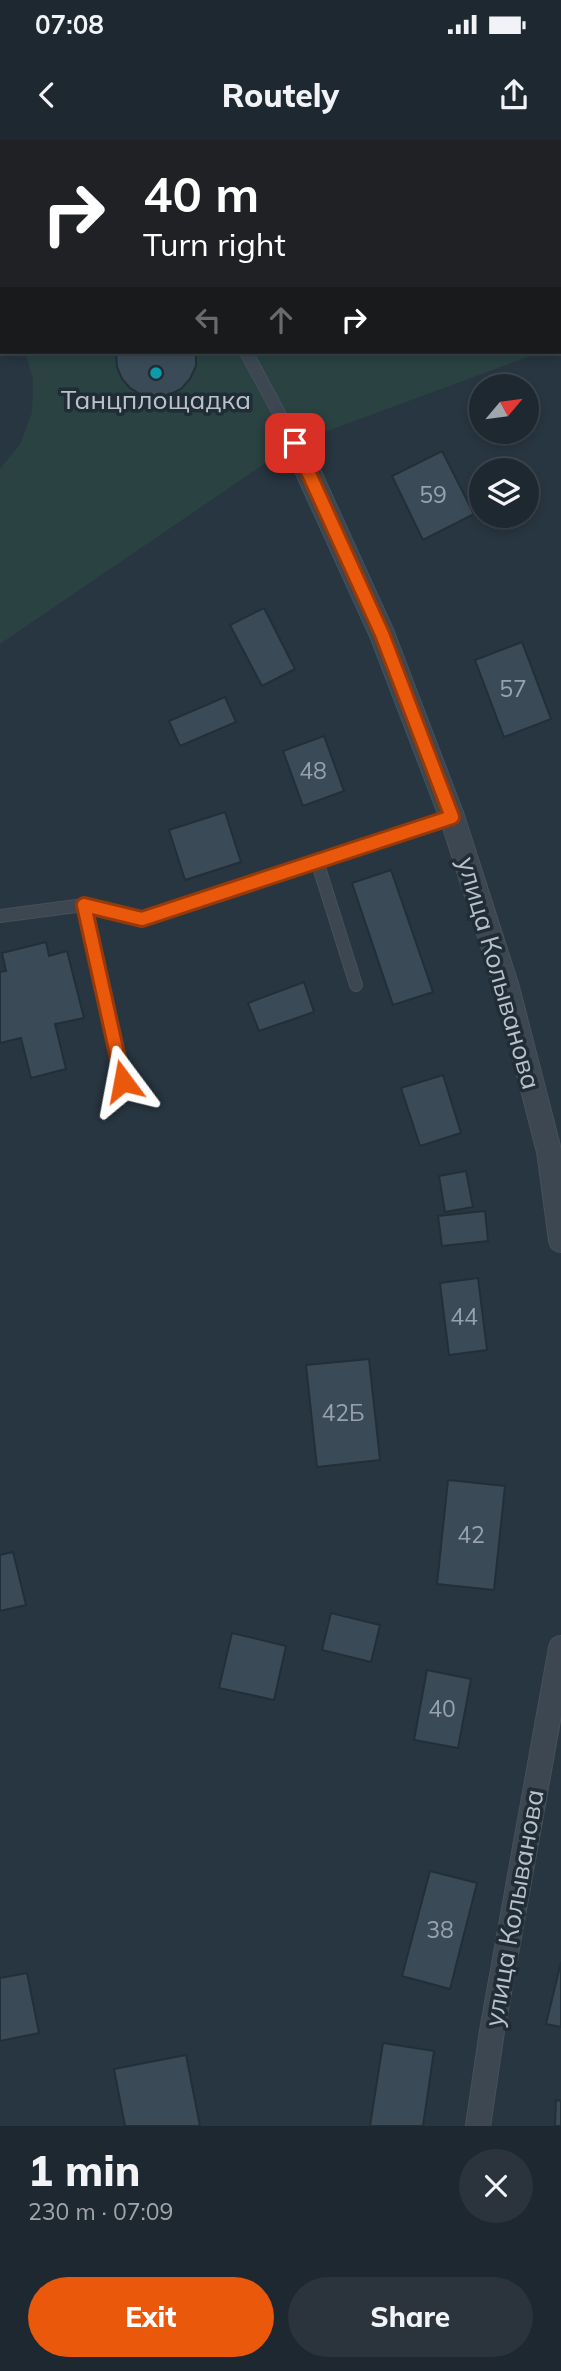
<!DOCTYPE html>
<html lang="en">
<head>
<meta charset="utf-8">
<style>
	:root { --surface:#1e2831; --page:#2b343d; --text:#f1f3f6; --muted:#a1a6ab; --line:#3c444d; --accent:#ea580c }
	body { margin:0; font-family:Mulish,sans-serif; background:var(--page); color:var(--text); height:100vh; display:flex; flex-direction:column; font-size:26px; white-space:nowrap }
	* { box-sizing:border-box; margin:0 }
	p { font-size:23px; color:var(--muted) }
	.icon { flex:none; width:38px; height:38px; fill:none; stroke:currentColor; stroke-width:2; stroke-linecap:round; stroke-linejoin:round }
	.map { position:relative; height:1986px; overflow:hidden }
	.sheet { display:flex; flex-direction:column; background:var(--surface); flex:1 }
	.sheet>* { flex:none }
	.hud { position:absolute; left:0px; top:0px; width:562px; height:214px; box-shadow:0 4px 10px #0003,0 0 0 2px var(--line); background:#202124; color:#fff; overflow:hidden }
	.needle { width:46px; rotate:61deg }
	.controls { position:absolute; left:469px; top:234px; display:grid; gap:14px }
	.controls a { display:grid; place-items:center; width:70px; height:70px; border-radius:50%; background:var(--surface); box-shadow:0 4px 10px #0003,0 0 0 2px var(--line); font-size:35px }
	.pin { position:absolute; display:grid; place-items:center; width:60px; height:60px; color:#fff; margin:-30px; border-radius:14px; box-shadow:0 4px 10px #0006 }
	.me { position:absolute; width:77px; margin:-38px; rotate:347deg; stroke-linejoin:round; filter:drop-shadow(0 0 5px #0008) }
	.turn { display:flex; align-items:center; gap:24px; height:147px; padding:0 28px; font-size:32px }
	.turn .icon { width:91px; height:91px; stroke-width:2.5 }
	.turn b { display:block; font-size:49px; line-height:60px }
	.lanes { display:flex; align-items:center; height:66px; padding:0 28px; background:#0003; justify-content:center; gap:35px; direction:ltr }
	.lanes .off { opacity:.35 }
	.round { display:grid; place-items:center; flex:none; width:74px; height:74px; border-radius:37px; background:var(--page) }
	.overview { display:flex; align-items:center; justify-content:space-between; height:119px; padding:0 28px }
	h1 { font-size:42px; font-weight:800; line-height:52px }
	.action { display:flex; gap:14px; margin-top:auto; padding:14px 28px }
	.action a { flex:1; height:80px; border-radius:42px; background:var(--accent); color:#fff; font-size:28px; font-weight:800; line-height:80px; text-align:center }
	.action a+a { background:var(--page); color:var(--text) }
	.status { display:flex; justify-content:space-between; align-items:center; height:49px; padding:0 35px; background:var(--surface); direction:ltr }
	.status svg { height:19px; fill:currentColor }
	header { display:flex; justify-content:space-between; align-items:center; height:91px; padding:0 28px; background:var(--surface); font-size:32px; font-weight:800 }
	.map>svg:first-child { display:block }
	.green { fill:#2a4242 }
	.building { fill:#3a4b57; stroke:#232f38; stroke-width:2 }
	.lines { fill:none; stroke-linecap:round; stroke-linejoin:round }
	.lane-casing { stroke:#46515a; stroke-width:14 }
	.street-casing { stroke:#46515a; stroke-width:26 }
	.path { stroke:#435a59; stroke-width:4.5; stroke-dasharray:5 5; stroke-linecap:butt }
	.lane { stroke:#3c4751; stroke-width:12 }
	.street { stroke:#3c4751; stroke-width:24 }
	.route-casing { stroke:#983908; stroke-width:18 }
	.route { stroke:#ea580c; stroke-width:12 }
	.culture-dot { fill:#0f9aa8; stroke:#212d36; stroke-width:2.5 }
	.labels { text-anchor:middle; stroke-width:7; stroke-linejoin:round; paint-order:stroke }
	.number-label { font-size:23px; fill:#97a2ac }
	.poi-label { font-size:26px; fill:#b9c2cb; stroke:#212d36 }
	.street-label { font-size:26px; fill:#b9c2cb; stroke:#212d36 }
</style>
</head>
<body>
<div class="status"><b>07:08</b><svg viewBox="0 0 49 12"><path d="M0 12V9h3v3zM5 12V6h3v6zM10 12V3h3v9zM15 12V0h3v12zM26 1h20v11H26zM47 4h2v5h-2z"/></svg></div>
<header><svg class="icon" aria-label="back" viewBox="0 0 24 24"><path d="M15 5l-7 7 7 7"/></svg>Routely<svg class="icon" aria-label="share" viewBox="0 0 24 24"><path d="M12 15V3M7 8l5-5 5 5M5 13v7h14v-7"/></svg></header>
<div class="map">
<svg width="561" height="1986" viewBox="0 0 561 1986">
	<rect width="100%" height="100%" fill="#283641"/>
	<g class="green">
		<polygon points="0,0 561,0 561,204 560,2 2,2 2,178"/>
		<path d="M 25,212 L 116,212 C 114,270 195,273 196,212 L 541,212 L 295,303 L 0,504 L 0,329 L 20,304 L 32,273 L 33,239 Z"/>
	</g>
	<g class="building">
		<polygon points="116,212 196,212 196,226 190,239 181,249 169,255 156,257 142,255 130,248 122,239 117,227"/>
		<polygon points="442,311 474,374 423,400 392,336"/>
		<polygon points="264,468 295,529 262,546 230,485"/>
		<polygon points="522,502 551,579 504,597 475,520"/>
		<polygon points="225,557 236,582 180,606 169,581"/>
		<polygon points="324,596 344,651 303,666 283,611"/>
		<polygon points="225,672 241,722 185,740 169,690"/>
		<polygon points="391,730 433,852 393,865 352,743"/>
		<polygon points="46,802 49,816 67,811 84,878 55,884 66,929 31,938 21,898 0,903 0,832 6,831 2,813"/>
		<polygon points="304,842 314,872 259,891 248,863"/>
		<polygon points="443,935 461,993 420,1006 401,948"/>
		<polygon points="466,1031 473,1067 445,1072 439,1036"/>
		<polygon points="485,1071 488,1101 442,1106 438,1076"/>
		<polygon points="478,1138 487,1210 449,1215 440,1143"/>
		<polygon points="369,1219 380,1320 317,1327 306,1225"/>
		<polygon points="448,1340 505,1346 494,1450 437,1444"/>
		<polygon points="13,1412 26,1465 0,1471 0,1415"/>
		<polygon points="331,1473 380,1485 371,1522 322,1510"/>
		<polygon points="232,1493 286,1506 274,1560 219,1548"/>
		<polygon points="427,1530 471,1539 458,1608 414,1600"/>
		<polygon points="430,1731 477,1743 450,1849 402,1836"/>
		<polygon points="561,1822 561,1887 546,1884"/>
		<polygon points="27,1833 39,1893 0,1901 0,1838"/>
		<polygon points="383,1903 434,1911 423,1986 370,1986"/>
		<polygon points="186,1915 200,1986 125,1986 114,1929"/>
		<polygon points="556,1960 561,1961 561,1986 555,1986"/>
	</g>
	<g class="lines">
		<g class="lane-casing">
			<g id="lane">
				<polyline points="124,0 125,2"/>
				<polyline points="361,2 364,0"/>
				<polyline points="246,212 295,303"/>
				<polyline points="317,721 356,845"/>
				<polyline points="84,765 123,941"/>
				<polyline points="0,776 84,765 142,779 452,677"/>
			</g>
		</g>
		<g class="street-casing">
			<g id="street">
				<polyline points="295,303 382,494 452,677 507,848 549,1011 561,1100"/>
				<polyline points="478,1986 492,1891 561,1508"/>
			</g>
		</g>
		<g class="path">
			<polyline points="418,0 420,2"/>
			<polyline points="560,157 561,159"/>
			<polyline points="560,175 561,176"/>
			<polyline points="0,211 2,210"/>
		</g>
		<use href="#lane" class="lane"/>
		<use href="#street" class="street"/>
	</g>
	<g class="lines">
		<g class="route-casing">
			<polyline id="route" points="123,941 84,765 142,779 452,677 382,494 295,303"/>
		</g>
		<use href="#route" class="route"/>
	</g>
	<circle class="culture-dot" cx="156" cy="233" r="7"/>
	<g class="labels">
		<g class="number-label">
			<text x="433" y="363">59</text>
			<text x="513" y="557">57</text>
			<text x="313" y="639">48</text>
			<text x="464" y="1185">44</text>
			<text x="343" y="1281">42Б</text>
			<text x="471" y="1403">42</text>
			<text x="442" y="1577">40</text>
			<text x="440" y="1798">38</text>
		</g>
		<g class="poi-label">
			<text x="156" y="269">Танцплощадка</text>
		</g>
		<g class="street-label">
			<text transform="translate(499 833) rotate(74)" y="9">улица Колыванова</text>
			<text transform="translate(514 1768) rotate(-80)" y="9">улица Колыванова</text>
		</g>
	</g>
</svg>
<div class="controls">
<a><svg class="needle" viewBox="-14 -14 28 28"><path d="M0-13l5 13h-10z" fill="#e53935"/><path d="M0 13l5-13h-10z" fill="#a1a6ab"/></svg></a>
<a><svg class="icon" aria-label="layers" viewBox="0 0 24 24"><path d="M12 4l9 5-9 5-9-5zM3 14l9 5 9-5"/></svg></a>
</div>
<div class="pin" style="left:295px;top:303px;background:#d93025"><svg class="icon" aria-label="arrive" viewBox="0 0 24 24"><path d="M6 21V4h12l-3 4 3 4H6"/></svg></div>
<svg class="me" style="left:123px;top:941px" viewBox="-20 -20 40 40"><path d="M0-17L14 15 0 8-14 15z" fill="#ea580c" stroke="#fff" stroke-width="4"/></svg>
<div class="hud">
<div class="turn"><svg class="icon" aria-label="right" viewBox="0 0 24 24"><path d="M7 20v-9h11M14 6l5 5-5 5"/></svg><div><b>40 m</b>Turn right</div></div>
<div class="lanes"><svg class="icon off" aria-label="left" viewBox="0 0 24 24"><path d="M17 20v-9H6M10 6l-5 5 5 5"/></svg><svg class="icon off" aria-label="ahead" viewBox="0 0 24 24"><path d="M12 20V5M6 11l6-6 6 6"/></svg><svg class="icon" aria-label="right" viewBox="0 0 24 24"><path d="M7 20v-9h11M14 6l5 5-5 5"/></svg></div>
</div>
</div>
<section class="sheet">
<div class="overview"><div><h1>1 min</h1><p>230 m · 07:09</p></div><a class="round"><svg class="icon" aria-label="close" viewBox="0 0 24 24"><path d="M6 6l12 12M18 6L6 18"/></svg></a></div>
<div class="action"><a>Exit</a><a>Share</a></div>
</section>
</body>
</html>
